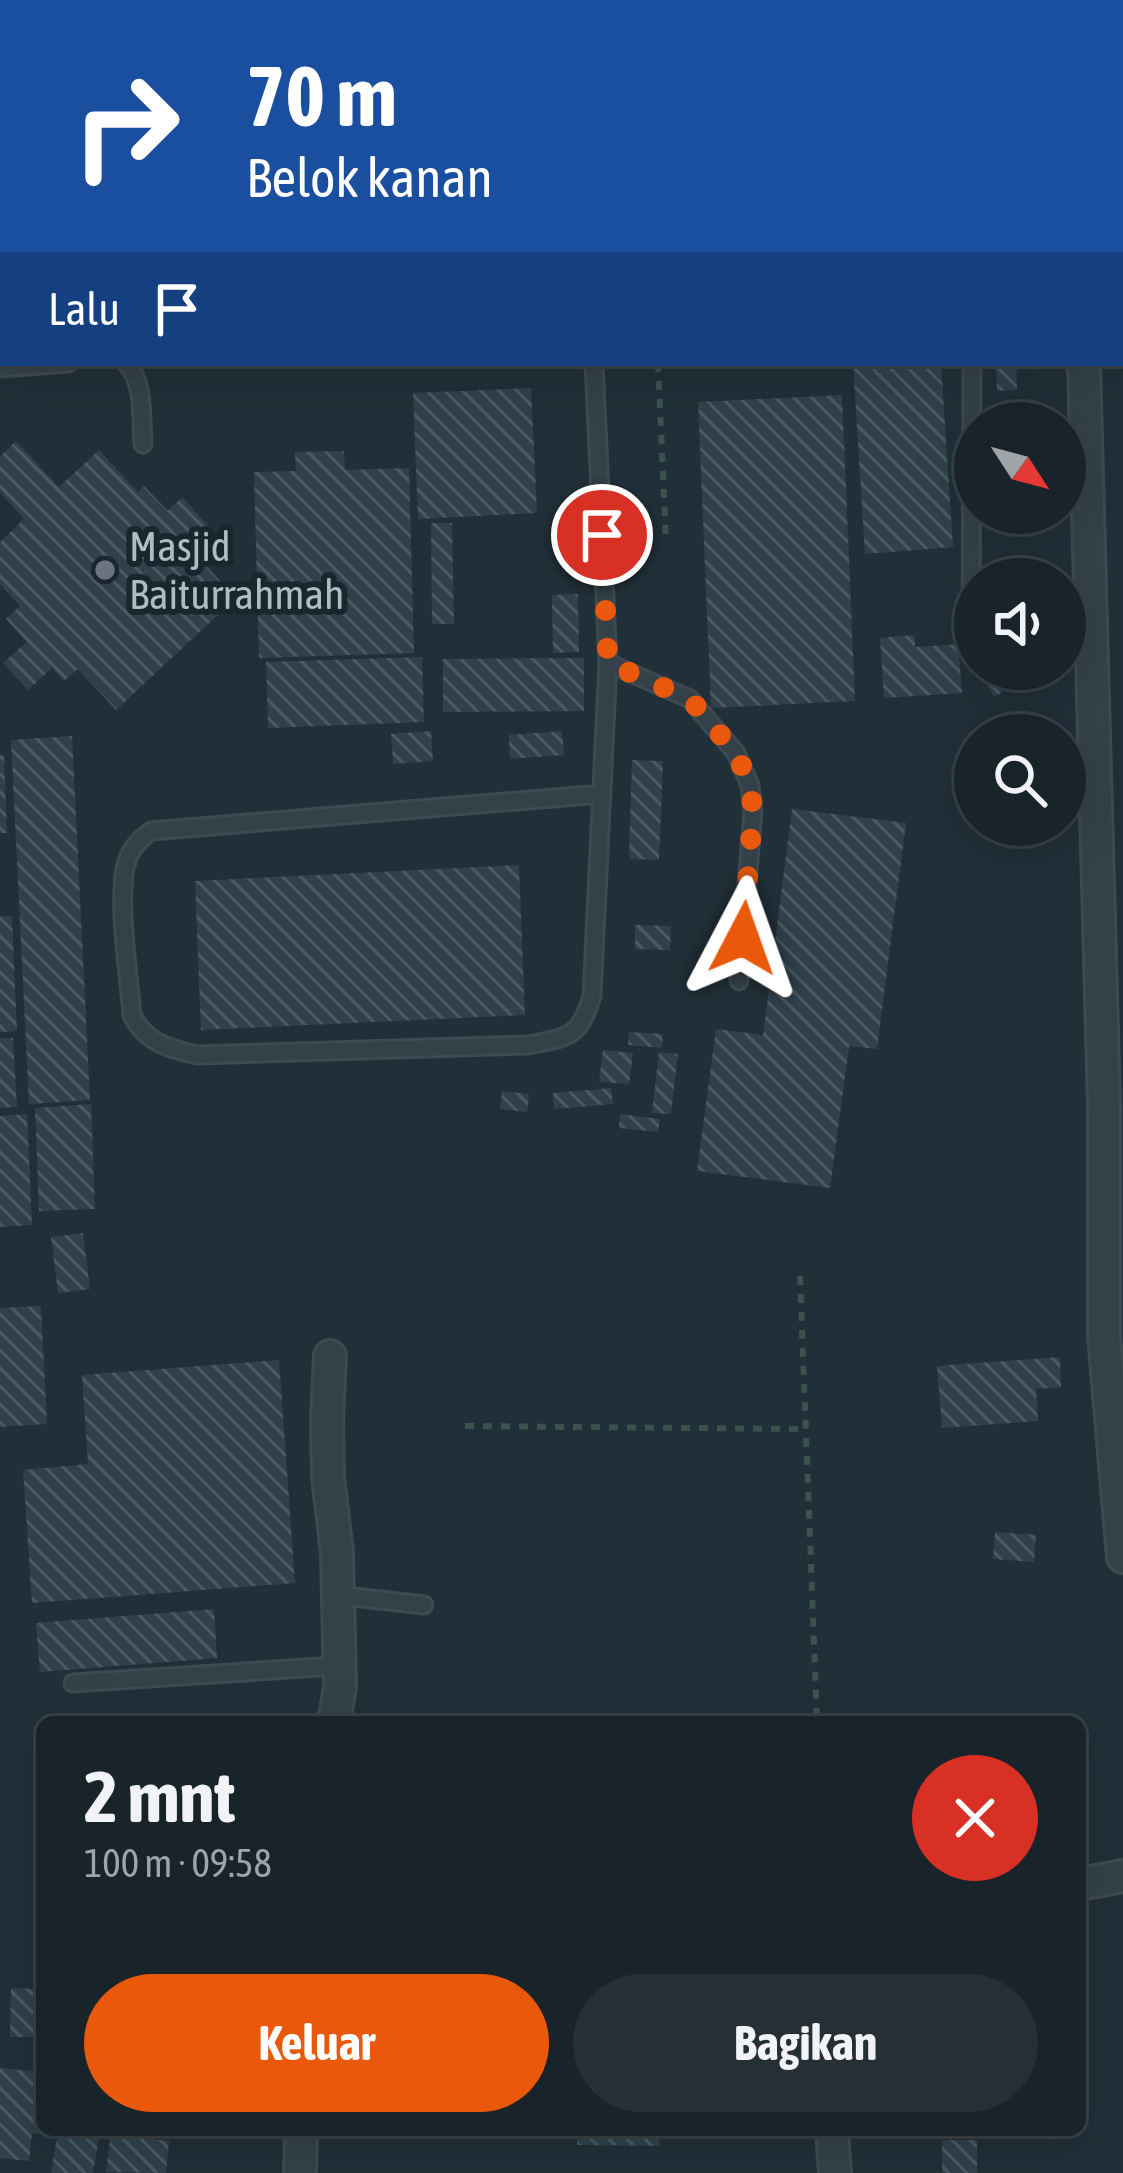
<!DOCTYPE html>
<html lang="id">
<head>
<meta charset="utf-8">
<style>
	:root { --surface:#19232a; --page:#262f36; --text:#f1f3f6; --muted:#9fa4a8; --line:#374047; --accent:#ea580c }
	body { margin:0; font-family:"Asap Condensed",sans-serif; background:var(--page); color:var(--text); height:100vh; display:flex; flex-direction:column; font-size:45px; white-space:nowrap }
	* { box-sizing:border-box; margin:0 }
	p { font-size:39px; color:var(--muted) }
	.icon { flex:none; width:66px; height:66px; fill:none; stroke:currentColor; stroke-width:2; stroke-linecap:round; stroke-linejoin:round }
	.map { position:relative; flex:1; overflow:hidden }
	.side { position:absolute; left:36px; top:1716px; width:1050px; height:420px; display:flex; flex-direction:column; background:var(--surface); border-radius:18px; box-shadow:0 12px 48px #0002,0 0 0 3px var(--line) }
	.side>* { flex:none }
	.hud { position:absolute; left:0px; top:0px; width:1125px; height:366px; box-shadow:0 12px 48px #0002,0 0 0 3px var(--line); background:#1a4fa0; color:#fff; overflow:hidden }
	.needle { width:78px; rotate:126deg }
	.fabs { position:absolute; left:954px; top:402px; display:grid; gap:24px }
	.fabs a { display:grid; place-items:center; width:132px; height:132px; border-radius:50%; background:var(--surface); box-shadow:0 12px 48px #0002,0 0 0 3px var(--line); font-size:60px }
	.pin { position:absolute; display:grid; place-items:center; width:102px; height:102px; color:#fff; margin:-51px; border:6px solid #fff; border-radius:50%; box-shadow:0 3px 12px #0007 }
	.me { position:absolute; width:132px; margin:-66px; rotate:4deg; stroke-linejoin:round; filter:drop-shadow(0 0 9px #0008) }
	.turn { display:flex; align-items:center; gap:42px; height:252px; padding:0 48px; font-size:54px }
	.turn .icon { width:156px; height:156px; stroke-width:2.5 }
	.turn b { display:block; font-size:84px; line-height:102px }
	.then { display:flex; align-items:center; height:114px; padding:0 48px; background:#0003; gap:24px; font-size:45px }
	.round { display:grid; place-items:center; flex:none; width:126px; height:126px; border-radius:63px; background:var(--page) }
	.head { display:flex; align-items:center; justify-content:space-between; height:204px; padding:0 48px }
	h1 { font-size:72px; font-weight:700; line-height:90px }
	.button { display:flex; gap:24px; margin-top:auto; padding:24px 48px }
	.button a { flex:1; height:138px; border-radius:72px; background:var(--accent); color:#fff; font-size:48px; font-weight:700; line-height:138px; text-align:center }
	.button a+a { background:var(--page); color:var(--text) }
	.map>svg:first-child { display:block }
	.building { fill:url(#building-back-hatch) }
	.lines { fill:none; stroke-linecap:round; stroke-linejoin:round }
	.lane-casing { stroke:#3e4a52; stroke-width:21 }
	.street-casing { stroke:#3e4a52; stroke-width:36 }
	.highway-casing { stroke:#3f4c53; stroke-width:63 }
	.path { stroke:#3b524f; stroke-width:6; stroke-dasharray:9 9; stroke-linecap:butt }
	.lane { stroke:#344149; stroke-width:15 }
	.street { stroke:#344149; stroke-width:30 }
	.highway { stroke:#6f5d51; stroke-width:57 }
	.route { stroke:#ea580c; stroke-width:21; stroke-dasharray:0 37.8 }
	.worship-dot { fill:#6b7280; stroke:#1a262d; stroke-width:4.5 }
	.labels { text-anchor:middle; stroke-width:12; stroke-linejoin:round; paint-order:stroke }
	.poi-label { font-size:42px; fill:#afbcc5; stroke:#1a262d; text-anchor:start }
</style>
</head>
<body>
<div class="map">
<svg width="1123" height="2173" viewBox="0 0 1123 2173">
	<defs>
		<pattern id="building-back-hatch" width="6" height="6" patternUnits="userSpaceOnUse" patternTransform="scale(3)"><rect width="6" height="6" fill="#30414c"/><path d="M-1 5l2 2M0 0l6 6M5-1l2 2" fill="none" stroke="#4b5a64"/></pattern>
	</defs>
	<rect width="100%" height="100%" fill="#212f38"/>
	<g class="building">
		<polygon points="853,363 941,363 953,547 865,554"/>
		<polygon points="996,363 1016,363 1017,390 997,391"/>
		<polygon points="531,388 537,513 418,519 413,393"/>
		<polygon points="842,395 855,701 711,708 698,402"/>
		<polygon points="16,441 59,487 99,450 138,492 144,486 168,511 182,497 209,526 195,539 203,549 196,555 236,598 116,710 78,669 64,681 52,668 28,690 3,663 27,642 6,619 20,606 0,584 0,542 24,519 0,492 0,457"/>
		<polygon points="344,451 345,470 409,468 414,653 259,658 254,472 296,471 295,452"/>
		<polygon points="431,523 452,523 454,624 432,624"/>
		<polygon points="578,594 579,652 553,653 552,595"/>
		<polygon points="915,635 915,647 958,644 962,693 884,698 880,638"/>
		<polygon points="422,657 424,722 268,728 266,662"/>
		<polygon points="584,658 584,711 443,712 443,659"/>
		<polygon points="978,669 1042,669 994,697"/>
		<polygon points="431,731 433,761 393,764 391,734"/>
		<polygon points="562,731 564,755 510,759 509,735"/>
		<polygon points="72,736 90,1100 29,1104 11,740"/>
		<polygon points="0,755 4,755 7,833 0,833"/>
		<polygon points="632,760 663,761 659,860 629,859"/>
		<polygon points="792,809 906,823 877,1049 849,1046 830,1188 697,1171 716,1029 763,1035"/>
		<polygon points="519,865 525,1015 201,1030 195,881"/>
		<polygon points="0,916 12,916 17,1031 0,1032"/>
		<polygon points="635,925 671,926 670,950 635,949"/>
		<polygon points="629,1032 663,1034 662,1048 628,1045"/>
		<polygon points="0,1038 13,1038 17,1107 0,1108"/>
		<polygon points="603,1050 633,1053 629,1084 599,1082"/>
		<polygon points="659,1052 678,1054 671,1114 652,1113"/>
		<polygon points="611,1088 613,1104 554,1109 553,1093"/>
		<polygon points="502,1091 529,1094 527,1112 500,1109"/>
		<polygon points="91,1104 95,1209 39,1211 35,1108"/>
		<polygon points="27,1114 32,1225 0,1227 0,1116"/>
		<polygon points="620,1114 660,1119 658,1132 619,1128"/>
		<polygon points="83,1233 90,1289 58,1293 51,1237"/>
		<polygon points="41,1306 47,1424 0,1427 0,1308"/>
		<polygon points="1060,1357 1061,1387 1036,1389 1038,1421 942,1428 937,1366"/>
		<polygon points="279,1360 295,1583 32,1603 23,1470 88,1464 82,1375"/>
		<polygon points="995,1532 1036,1535 1034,1562 993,1559"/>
		<polygon points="214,1609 217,1658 40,1672 36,1623"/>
		<polygon points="11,1988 42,1989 42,2037 10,2037"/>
		<polygon points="0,2068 42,2072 42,2130 52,2130 51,2135 32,2133 29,2161 0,2158"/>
		<polygon points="111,2130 138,2130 138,2138 169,2141 166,2173 106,2172"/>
		<polygon points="578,2130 659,2130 659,2146 577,2145"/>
		<polygon points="58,2131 99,2138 93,2173 51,2173"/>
		<rect x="942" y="2140" width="35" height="33"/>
	</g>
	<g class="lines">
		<g class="lane-casing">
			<g id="lane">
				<polyline points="482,0 482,3"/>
				<path d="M 126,363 C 145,382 141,418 143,444"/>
				<path d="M 594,363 L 608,663 L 592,996 C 579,1039 568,1037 528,1045 L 197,1055 C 169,1049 145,1042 132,1015 C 129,977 116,894 127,861 C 131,848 140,839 151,831 L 602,794"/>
				<polyline points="0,368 69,363"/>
				<polyline points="971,630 972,363"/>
				<polyline points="608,663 690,699 736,753 750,785 753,811 739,981"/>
				<polyline points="336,1595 424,1605"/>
				<polyline points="73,1683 337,1666"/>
			</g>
		</g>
		<g class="street-casing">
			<g id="street">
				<polyline points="1021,0 1021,3"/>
				<polyline points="1084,363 1104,1107 1104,1336 1123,1557"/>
				<polyline points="330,1356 327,1419 328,1477 337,1553 340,1687 334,1722"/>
				<polyline points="1080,1884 1123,1876"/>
				<polyline points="832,2130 835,2173"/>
				<polyline points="300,2173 301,2130"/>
			</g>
		</g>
		<g class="highway-casing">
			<g id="highway">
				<polyline points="1122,152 1123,152"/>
				<polyline points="0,199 3,199"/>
				<polyline points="1122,211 1123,211"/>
				<polyline points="0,256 3,255"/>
			</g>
		</g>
		<g class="path">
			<polyline points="658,363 666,541"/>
			<polyline points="800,1276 817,1722"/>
			<polyline points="465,1426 804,1429"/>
		</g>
		<use href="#lane" class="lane"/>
		<use href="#street" class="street"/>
		<use href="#highway" class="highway"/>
	</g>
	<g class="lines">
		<polyline class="route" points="602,535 608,663 690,699 736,753 750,785 753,811 743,938"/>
	</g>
	<circle class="worship-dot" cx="105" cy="570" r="12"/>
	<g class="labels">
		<g class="poi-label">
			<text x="129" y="561">Masjid<tspan x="129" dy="48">Baiturrahmah</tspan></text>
		</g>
	</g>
</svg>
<div class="fabs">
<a><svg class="needle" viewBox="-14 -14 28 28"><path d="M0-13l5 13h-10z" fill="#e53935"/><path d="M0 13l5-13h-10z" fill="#9fa4a8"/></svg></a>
<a><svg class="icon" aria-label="sound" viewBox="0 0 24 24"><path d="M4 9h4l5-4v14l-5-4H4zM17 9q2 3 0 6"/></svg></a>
<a><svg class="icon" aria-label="search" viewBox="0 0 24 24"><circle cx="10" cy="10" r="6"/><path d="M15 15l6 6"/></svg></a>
</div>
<div class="pin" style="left:602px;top:535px;background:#d93025"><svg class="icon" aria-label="arrive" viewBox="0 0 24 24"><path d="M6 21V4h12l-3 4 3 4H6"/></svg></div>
<svg class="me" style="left:743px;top:938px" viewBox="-20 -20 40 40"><path d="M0-17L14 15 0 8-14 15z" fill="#ea580c" stroke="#fff" stroke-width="4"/></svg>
<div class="hud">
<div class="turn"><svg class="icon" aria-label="right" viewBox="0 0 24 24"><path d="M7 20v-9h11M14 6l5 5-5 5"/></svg><div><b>70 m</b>Belok kanan</div></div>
<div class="then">Lalu<svg class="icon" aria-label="arrive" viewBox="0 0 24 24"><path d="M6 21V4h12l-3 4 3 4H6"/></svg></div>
</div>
<section class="side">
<div class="head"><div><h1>2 mnt</h1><p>100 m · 09:58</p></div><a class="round" style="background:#d93025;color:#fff"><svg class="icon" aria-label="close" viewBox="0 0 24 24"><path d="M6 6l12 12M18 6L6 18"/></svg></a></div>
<div class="button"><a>Keluar</a><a>Bagikan</a></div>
</section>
</div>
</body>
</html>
